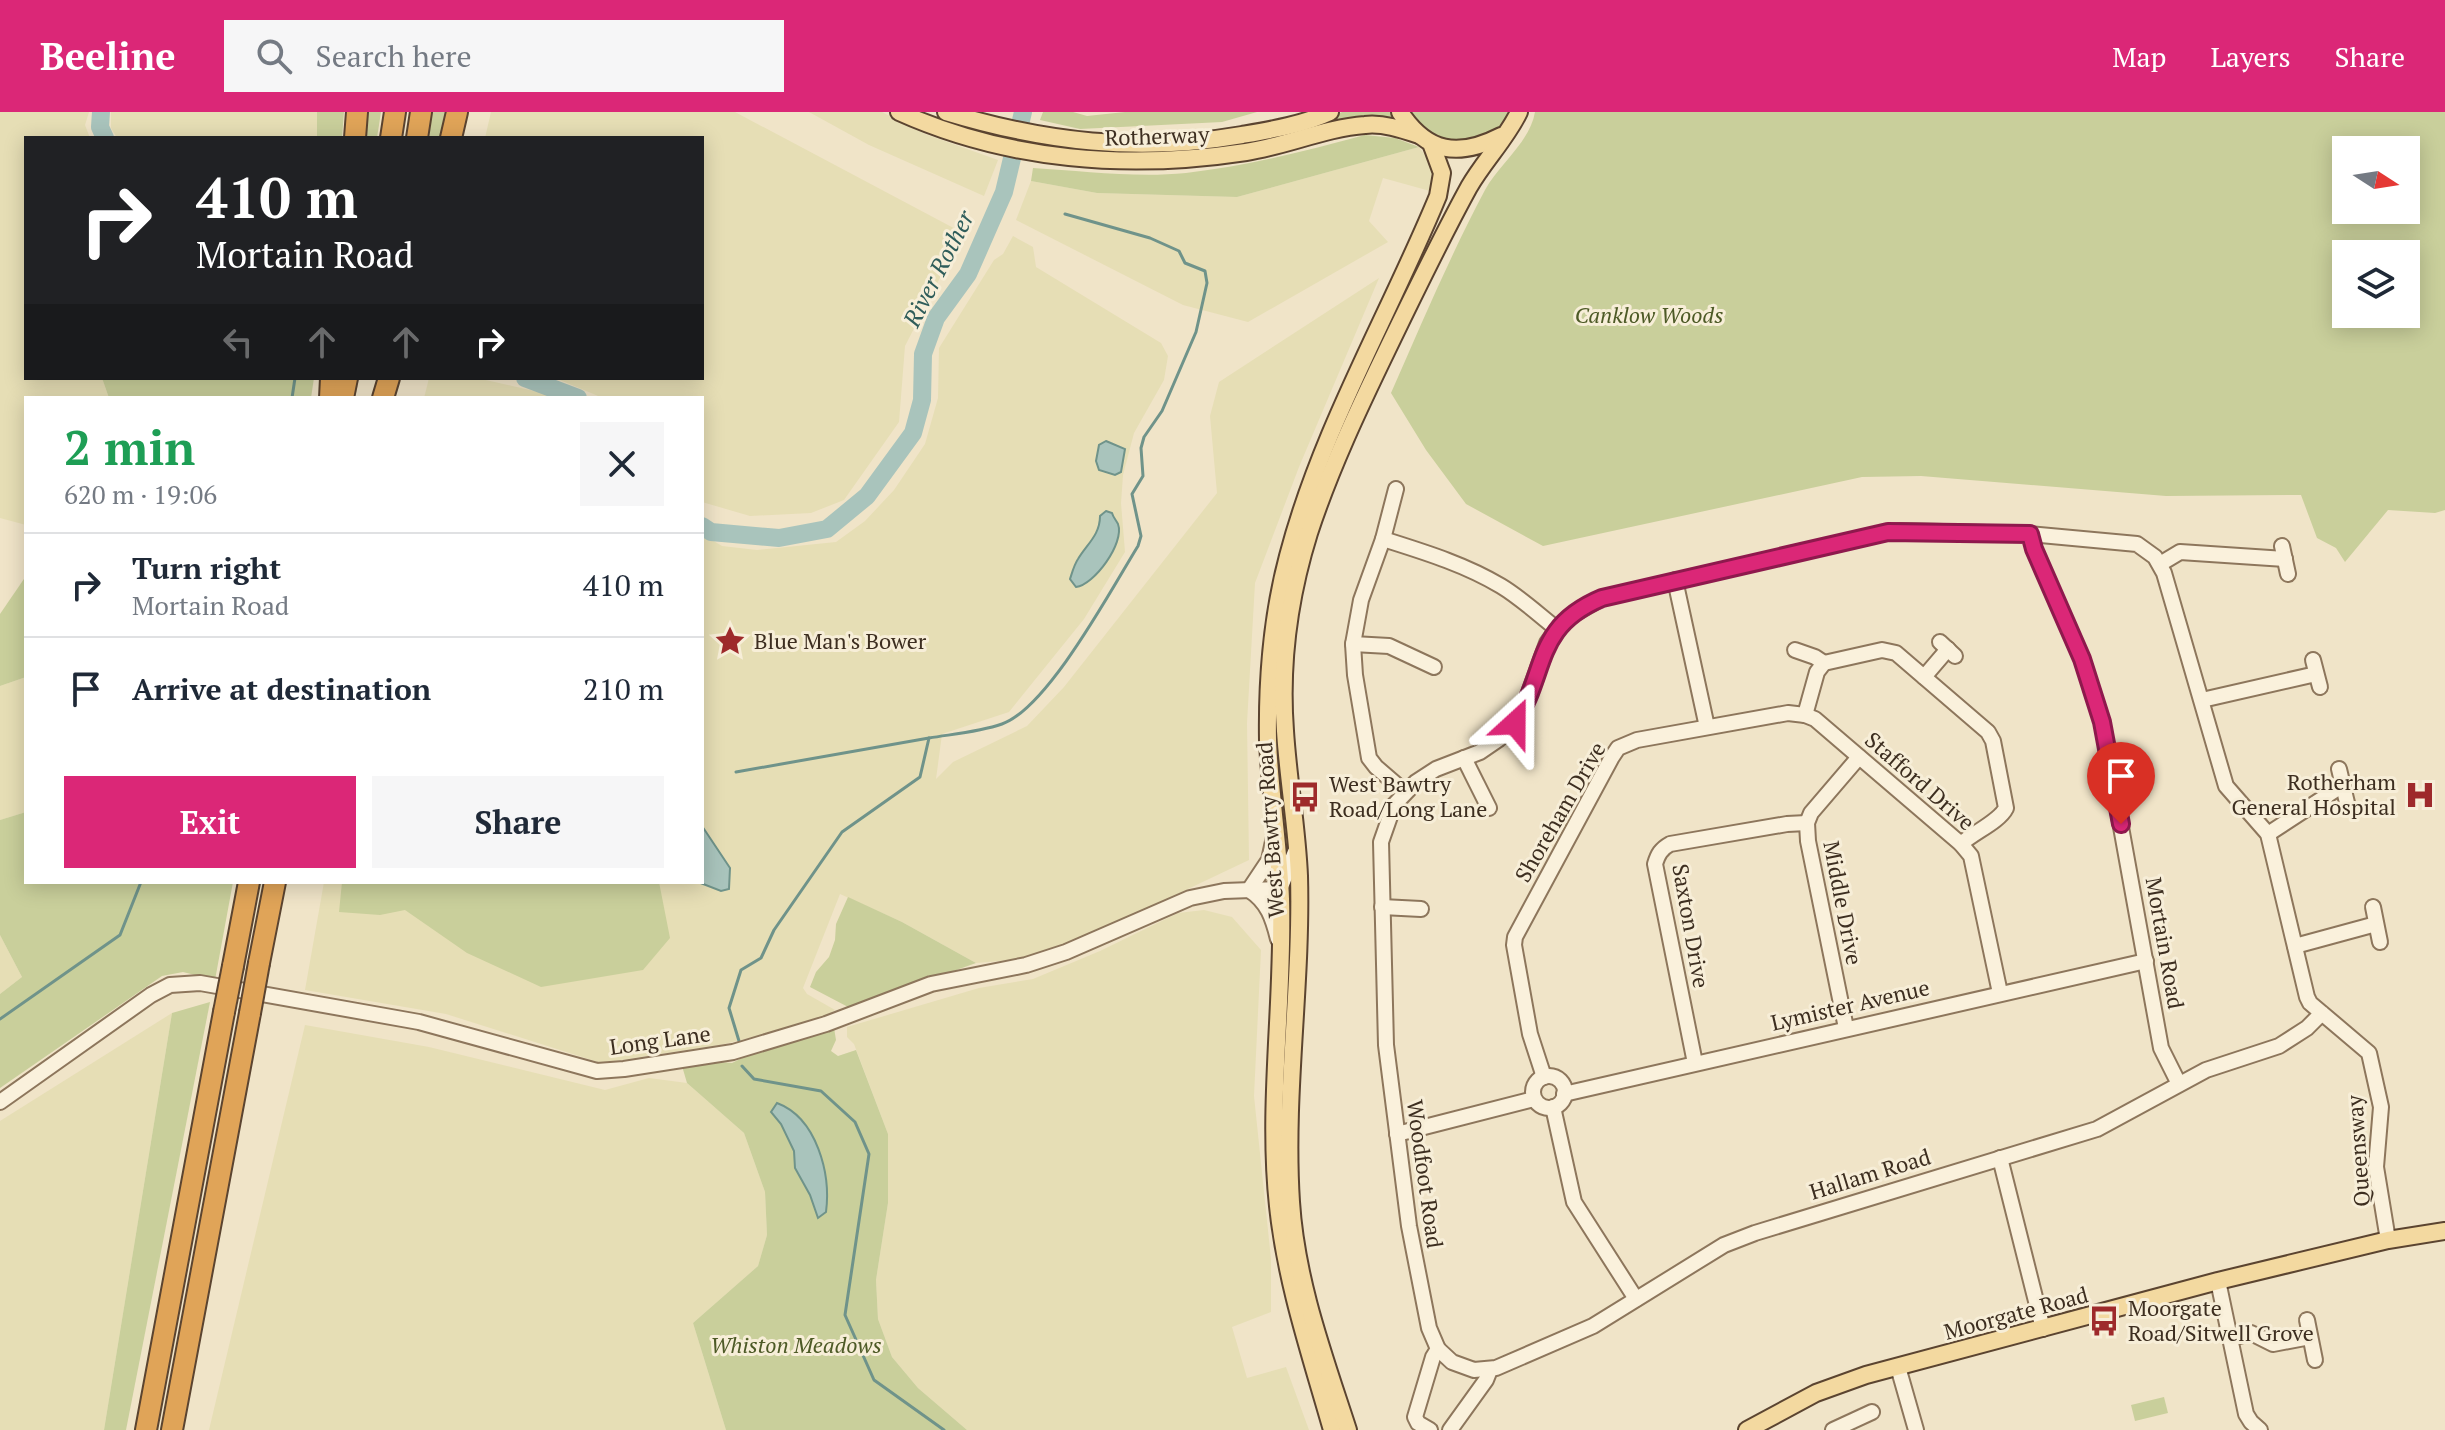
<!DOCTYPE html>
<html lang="en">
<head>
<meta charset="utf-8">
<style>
	:root { --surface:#fff; --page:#f6f6f7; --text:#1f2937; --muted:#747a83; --line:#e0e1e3; --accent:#db2777 }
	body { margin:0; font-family:"PT Serif",serif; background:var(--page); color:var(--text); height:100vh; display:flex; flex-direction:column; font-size:30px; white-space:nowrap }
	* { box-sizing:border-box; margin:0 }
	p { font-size:26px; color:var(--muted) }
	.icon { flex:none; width:44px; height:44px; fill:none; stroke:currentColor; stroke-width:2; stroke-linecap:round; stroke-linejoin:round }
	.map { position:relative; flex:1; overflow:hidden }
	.drawer { position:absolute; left:24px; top:284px; width:680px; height:488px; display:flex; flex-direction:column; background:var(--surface); border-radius:0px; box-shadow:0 4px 20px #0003 }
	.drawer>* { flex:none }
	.top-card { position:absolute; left:24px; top:24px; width:680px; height:244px; border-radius:0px; box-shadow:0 4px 20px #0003; background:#202124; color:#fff; overflow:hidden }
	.needle { width:52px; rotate:102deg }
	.fabs { position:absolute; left:2332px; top:24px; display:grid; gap:16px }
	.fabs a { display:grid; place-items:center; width:88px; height:88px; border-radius:0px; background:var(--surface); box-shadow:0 4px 20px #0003; font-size:40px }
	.pin { position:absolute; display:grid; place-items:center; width:68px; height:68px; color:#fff; margin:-82px -34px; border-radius:50% 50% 50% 0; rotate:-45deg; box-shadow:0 0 8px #0007 }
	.pin .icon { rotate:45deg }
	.me { position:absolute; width:88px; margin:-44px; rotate:24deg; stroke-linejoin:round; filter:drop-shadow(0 0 6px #0008) }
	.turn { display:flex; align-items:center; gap:28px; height:168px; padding:0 40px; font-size:36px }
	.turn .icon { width:104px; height:104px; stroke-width:2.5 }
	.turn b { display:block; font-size:56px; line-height:68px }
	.lanes { display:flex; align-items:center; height:76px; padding:0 40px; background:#0003; justify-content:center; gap:40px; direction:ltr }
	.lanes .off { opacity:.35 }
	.round { display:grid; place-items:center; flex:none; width:84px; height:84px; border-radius:0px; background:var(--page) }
	.head { display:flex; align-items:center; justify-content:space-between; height:136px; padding:0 40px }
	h1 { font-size:48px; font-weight:600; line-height:60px; color:#1e9e55 }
	.primary-button { display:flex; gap:16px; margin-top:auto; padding:16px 40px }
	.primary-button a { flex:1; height:92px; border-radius:0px; background:var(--accent); color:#fff; font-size:32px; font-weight:600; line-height:92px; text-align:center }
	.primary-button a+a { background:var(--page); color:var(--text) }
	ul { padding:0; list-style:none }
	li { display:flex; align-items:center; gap:24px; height:104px; padding:0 40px; border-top:2px solid var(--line) }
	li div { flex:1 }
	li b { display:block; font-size:30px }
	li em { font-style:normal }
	header { display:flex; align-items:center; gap:48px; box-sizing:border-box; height:112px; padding:0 40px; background:var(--accent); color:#fff }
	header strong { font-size:38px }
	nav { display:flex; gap:44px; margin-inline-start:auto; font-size:28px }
	.search { width:560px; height:72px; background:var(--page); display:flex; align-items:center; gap:20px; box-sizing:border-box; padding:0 28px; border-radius:0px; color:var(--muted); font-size:30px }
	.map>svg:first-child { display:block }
	.farmland { fill:#e6deb5 }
	.green { fill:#c9cf9b; fill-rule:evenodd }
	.water { fill:#a9c4bc; stroke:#6f938a; stroke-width:2 }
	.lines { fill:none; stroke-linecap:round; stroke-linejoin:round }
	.stream { stroke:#6f938a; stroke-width:3 }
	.river { stroke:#a9c4bc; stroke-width:18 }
	.minor-casing { stroke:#8d765c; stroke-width:18 }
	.major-casing { stroke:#5b4430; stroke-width:20 }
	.highway-casing { stroke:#5b4430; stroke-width:24 }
	.minor { stroke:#faf1dc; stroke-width:14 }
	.major { stroke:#f3d9a0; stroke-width:16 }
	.highway { stroke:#e0a458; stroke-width:20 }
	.highway-bridge-casing { stroke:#5b4430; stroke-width:24; stroke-linecap:butt }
	.highway-bridge { stroke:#e0a458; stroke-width:20 }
	.route-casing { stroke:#8e194d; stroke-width:20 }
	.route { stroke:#db2777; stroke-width:14 }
	.labels { text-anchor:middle; stroke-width:6; stroke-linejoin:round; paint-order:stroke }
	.street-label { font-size:22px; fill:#3d2e20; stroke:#f7eed8 }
	.park-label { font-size:22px; font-style:italic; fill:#4d5a26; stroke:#f7eed8 }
	.poi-label { font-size:22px; fill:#3d2e20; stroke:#f7eed8; text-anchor:start }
	.water-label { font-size:24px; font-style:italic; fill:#2f5d5a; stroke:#f7eed8 }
</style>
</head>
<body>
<header>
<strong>Beeline</strong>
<div class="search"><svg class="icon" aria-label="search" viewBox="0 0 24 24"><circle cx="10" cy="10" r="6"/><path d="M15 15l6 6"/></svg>Search here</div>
<nav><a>Map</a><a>Layers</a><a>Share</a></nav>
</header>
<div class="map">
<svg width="2445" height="1318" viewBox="0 0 2445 1318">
	<rect width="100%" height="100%" fill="#f0e4c8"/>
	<g class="farmland">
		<polygon points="0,0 89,0 85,13 90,26 26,26 26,266 102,266 109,286 26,286 26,413 0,406"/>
		<polygon points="111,0 317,0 317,26 117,26 111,16"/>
		<polygon points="491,0 735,0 963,121 905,234 899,310 844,388 811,401 750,404 702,390 702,286 603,286 555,266 702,266 702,26 485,26"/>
		<polygon points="809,0 882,0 925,22 998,48 984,84 869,33"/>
		<polygon points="1419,35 1430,50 1434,68 1430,79 1383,66 1369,109 1388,130 1248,210 1183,193 1016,108 1031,69 1097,81 1237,85"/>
		<polygon points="1013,124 1033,135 1036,155 1161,231 1168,244 1164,268 1134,321 1123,363 1121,391 1125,440 1084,507 1009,600 942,622 936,667 953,650 1027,614 1064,575 1217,381 1210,304 1219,270 1379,166 1299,355 1255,471 1247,611 1249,748 1072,832 1023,847 976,851 902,810 840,782 803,876 807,882 835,898 817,910 720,933 601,951 446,902 305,878 324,770 702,770 702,422 722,434 757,438 836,430 865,409 894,378 925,332 938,286 939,236 994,148 1003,142"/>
		<polygon points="429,266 477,266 543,281 552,286 424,286"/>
		<polygon points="26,565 26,700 0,708 0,574"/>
		<polygon points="1204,798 1232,805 1261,838 1254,984 1271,1147 1271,1200 1232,1215 1247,1266 1286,1255 1309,1318 967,1318 918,1276 892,1245 878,1207 876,1168 888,1091 888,1022 854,932 847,925 847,915 979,876 1033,867 1100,839 1178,801"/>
		<polygon points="0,823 22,865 0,882"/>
		<polygon points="172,901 104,1318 0,1318 0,1009"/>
		<polygon points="305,913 429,935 605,978 649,966 687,971 744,1021 765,1080 767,1123 758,1154 693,1211 726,1318 209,1318"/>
	</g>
	<g class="green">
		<polygon points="317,0 344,0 342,26 317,26"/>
		<polygon points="366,0 381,0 377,26 363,26"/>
		<polygon points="432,0 451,0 444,26 429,26"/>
		<polygon points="1043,0 1073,0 1087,4 1125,0 1257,0 1222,10 1080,17 1040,8"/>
		<polygon points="1342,0 1393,0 1397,10 1317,17 1316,13"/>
		<path d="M 1410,0 L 1511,0 C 1502,15 1493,22 1476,26 C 1444,34 1430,26 1410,0 Z"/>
		<path d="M 1535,0 L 2445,0 L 2445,398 L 2435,401 L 2388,398 L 2345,450 L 2336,436 L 2317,426 L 2301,383 L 2166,384 L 1921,364 L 1862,365 L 1543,434 L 1466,392 L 1426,338 L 1391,281 C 1421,213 1450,144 1485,78 C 1499,52 1530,30 1535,0 ZM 2346,38 L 2406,38 L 2406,98 L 2346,98 ZM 2346,142 L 2406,142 L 2406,202 L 2346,202 Z"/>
		<path d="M 1365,23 L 1395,26 L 1419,35 L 1237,85 L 1097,81 L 1031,69 L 1033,56 C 1083,59 1136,66 1186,61 C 1247,54 1306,39 1365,23 Z"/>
		<polygon points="102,266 314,266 311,286 109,286"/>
		<polygon points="26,464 26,565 0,574 0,502"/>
		<polygon points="26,700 26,770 233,770 215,868 183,860 162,864 0,976 0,882 22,865 0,823 0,708"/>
		<polygon points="342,770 659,770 670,826 643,858 541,875 467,841 405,798 380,803 339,800"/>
		<polygon points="848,785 902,810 976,851 850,896 810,875 816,860 829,845 835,828 836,812"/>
		<polygon points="210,890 126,1318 104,1318 172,901"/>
		<polygon points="834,916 836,928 831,939 838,944 856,938 888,1022 888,1091 876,1168 878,1207 892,1245 918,1276 967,1318 726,1318 693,1211 758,1154 767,1123 765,1080 744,1021 687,971 682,954 708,949 732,951 760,937"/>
		<polygon points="2164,1285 2168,1301 2135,1309 2131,1293"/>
	</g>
	<g class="water">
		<polygon points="1106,329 1125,337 1121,360 1115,363 1099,358 1096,349 1099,333"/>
		<path d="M 1106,399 L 1112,401 C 1113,405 1116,408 1118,412 C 1125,431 1094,473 1076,475 L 1070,467 C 1072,461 1074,453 1078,447 C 1087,432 1100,423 1100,404 Z"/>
		<polygon points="702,714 730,756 729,777 721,779 698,770 702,770"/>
		<path d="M 777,991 C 817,1006 831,1062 826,1100 L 818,1106 L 810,1083 L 795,1056 L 794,1039 L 781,1012 L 771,1000 Z"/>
	</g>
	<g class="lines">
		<g class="stream">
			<polyline points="292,286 295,266"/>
			<polyline points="736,660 929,626"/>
			<polyline points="0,907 120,823 141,770"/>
			<path d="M 739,929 L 729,896 L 741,858 L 761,846 L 774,818 L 842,720 L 920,665 L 929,626 C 953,622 979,620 1002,612 C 1048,596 1112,476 1138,434 L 1141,424 L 1132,382 L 1143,364 L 1141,336 L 1144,325 L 1162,299 L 1196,220 L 1207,171 L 1205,159 L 1185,151 L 1179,139 L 1150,126 L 1065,102"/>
			<polyline points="742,954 754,967 821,979 855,1010 869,1042 845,1203 874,1268 944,1318"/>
		</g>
		<g class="river">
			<polyline points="101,0 100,15 105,26"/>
			<polyline points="525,266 578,286"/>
			<polyline points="702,414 711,420 779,426 827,417 867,384 913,321 922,288 923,242 936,206 968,162 1004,80 1023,0"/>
		</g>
		<g class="minor-casing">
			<g id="minor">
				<polyline points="2030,422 2034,437 2082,547 2102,610 2161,936 2179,972"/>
				<polyline points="1383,427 1396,377"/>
				<polyline points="2282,434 2288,462"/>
				<polyline points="2160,452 2180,440 2285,447"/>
				<polyline points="1675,468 1707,615"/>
				<polyline points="1940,530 1955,544"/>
				<polyline points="1353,532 1389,534 1434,555"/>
				<polyline points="1795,538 1815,545 1824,551"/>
				<polyline points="2313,548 2320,575"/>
				<polyline points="1924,565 1948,537"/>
				<polyline points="2202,588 2316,562"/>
				<path d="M 1805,603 L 1817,560 L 1824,551 L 1882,538 L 1896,541 L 1988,620 L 1993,629 L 2006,696 C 1999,710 1974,720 1961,732"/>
				<polyline points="1464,646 1489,696"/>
				<polyline points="2339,657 2348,695"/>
				<path d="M 1405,680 L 1376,655 L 1369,646 L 1355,563 L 1353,532 L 1361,488 L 1383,427 C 1424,440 1464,452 1501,474 C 1521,486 1539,503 1557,517"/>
				<polyline points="2268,722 2343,673"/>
				<path d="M 1249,778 C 1268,790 1273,807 1278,827"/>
				<polyline points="1249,778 1269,748 1274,725"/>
				<polyline points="1382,795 1421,797"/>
				<polyline points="2373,795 2380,830"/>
				<polyline points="2295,834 2376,812"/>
				<polyline points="2322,901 2307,916 2279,934 2206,958 2097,1017 1755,1121 1724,1133 1593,1214 1496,1256 1474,1258 1452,1250 1438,1237 1429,1216 1409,1114 1386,933 1381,730 1394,693 1416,670 1436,657 1480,640 1499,627 1515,611 1522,600 1547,531 1557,517 1571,504 1602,486 1888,420 1900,419 2030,422 2137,432 2155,445 2164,461 2226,674 2268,722 2307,885 2310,891 2369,941 2381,995 2376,1055 2388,1128"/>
				<polyline points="1846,916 1808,729 1807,711 1811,701 1859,645"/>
				<path d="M 1695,951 L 1655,752 C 1658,742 1661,737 1670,732 L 1787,712 L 1807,711"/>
				<circle cx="1549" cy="980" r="16"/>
				<polyline points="1544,965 1530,922 1514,833 1515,825 1612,645 1618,636 1637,628 1788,601 1805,603 1815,607 1961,732 1971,744 2000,881"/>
				<polyline points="1564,982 2146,849"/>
				<polyline points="0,990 151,883 170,873 200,871 419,910 597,959 624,957 733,940 826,912 931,872 1026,853 1066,840 1190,786 1224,779 1280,777 1295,740"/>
				<polyline points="1553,995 1574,1090 1636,1187"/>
				<polyline points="1397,1022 1534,987"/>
				<polyline points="2000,1046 2043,1217"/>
				<polyline points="2218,1169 2246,1302 2251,1310 2260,1318"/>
				<polyline points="2307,1208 2315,1248"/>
				<polyline points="2231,1226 2251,1221 2273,1232 2310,1225"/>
				<polyline points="1898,1255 1916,1318"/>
				<polyline points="1430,1318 1418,1311 1415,1305 1433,1245 1438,1237"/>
				<polyline points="1450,1318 1486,1268 1490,1258"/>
				<polyline points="1833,1318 1872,1300"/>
			</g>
		</g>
		<g class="major-casing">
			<g id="major">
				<path d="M 899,0 C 1008,49 1128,58 1246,40 C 1286,34 1325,16 1365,13 C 1383,11 1401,17 1419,23"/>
				<path d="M 946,0 C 1045,30 1138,41 1242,23 C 1271,18 1302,13 1330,0"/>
				<path d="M 1400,0 C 1427,41 1458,46 1501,24"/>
				<path d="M 1332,1318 C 1311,1244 1286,1171 1278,1094 C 1267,993 1284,889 1281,787 C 1279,734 1270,681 1268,628 C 1267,566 1272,504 1288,444 C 1321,318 1389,203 1438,84 L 1442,61 L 1432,34"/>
				<path d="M 1348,1318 C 1324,1244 1296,1169 1291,1090 C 1284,981 1302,873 1299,764 C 1297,716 1288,667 1285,619 C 1280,552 1289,485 1309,421 C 1330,357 1359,296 1388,236 C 1414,182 1440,128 1469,75 C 1484,49 1506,27 1519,0"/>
				<polyline points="1747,1318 1816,1281 1866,1263 2218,1169 2388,1128 2445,1119"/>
			</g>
		</g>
		<g class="highway-casing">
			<g id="highway">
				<polyline points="355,26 357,0"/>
				<polyline points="391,26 395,0"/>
				<polyline points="417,26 421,0"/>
				<polyline points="451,26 457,0"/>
				<polyline points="330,286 331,266"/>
				<polyline points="343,286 347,266"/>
				<polyline points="383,286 389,266"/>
				<polyline points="259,851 275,770"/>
				<polyline points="233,854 249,770"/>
				<polyline points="146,1318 224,900"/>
				<polyline points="172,1318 250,901"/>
			</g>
		</g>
		<use href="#minor" class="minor"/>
		<use href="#major" class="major"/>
		<use href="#highway" class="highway"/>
		<g class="highway-bridge-casing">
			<g id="highway-bridge">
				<polyline points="224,900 233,854"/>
				<polyline points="250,901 259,851"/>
			</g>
		</g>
		<use href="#highway-bridge" class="highway-bridge"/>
	</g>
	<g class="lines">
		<g class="route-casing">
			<path id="route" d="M 1515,611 C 1548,559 1533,515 1602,486 L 1888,420 L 2030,422 L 2034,437 L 2082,547 L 2102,610 L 2121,712"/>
		</g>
		<use href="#route" class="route"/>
	</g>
	<defs>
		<g id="sight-bare" transform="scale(2.4)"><path d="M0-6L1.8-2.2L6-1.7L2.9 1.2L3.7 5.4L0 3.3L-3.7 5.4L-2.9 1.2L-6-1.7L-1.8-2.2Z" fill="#9e2a2b" stroke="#f7eed8" stroke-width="2.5" paint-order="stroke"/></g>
		<g id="hospital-bare" transform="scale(2.4)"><path d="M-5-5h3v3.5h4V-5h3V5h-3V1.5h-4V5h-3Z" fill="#9e2a2b" stroke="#f7eed8" stroke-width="2.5" paint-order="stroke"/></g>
		<g id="bus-bare" transform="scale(2.4)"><path d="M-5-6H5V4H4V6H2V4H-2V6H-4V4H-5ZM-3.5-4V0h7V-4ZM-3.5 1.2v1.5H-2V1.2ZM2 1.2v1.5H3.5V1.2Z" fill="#9e2a2b" stroke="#f7eed8" stroke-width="2.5" paint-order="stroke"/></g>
	</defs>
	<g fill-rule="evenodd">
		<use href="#sight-bare" x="730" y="529"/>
		<use href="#hospital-bare" x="2420" y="683"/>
		<use href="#bus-bare" x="1305" y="685"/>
		<use href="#bus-bare" x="2104" y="1209"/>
	</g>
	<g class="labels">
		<g class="street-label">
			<text transform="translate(1157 24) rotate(-2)" y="8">Rotherway</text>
			<text transform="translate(1920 669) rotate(41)" y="8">Stafford Drive</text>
			<text transform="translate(1560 700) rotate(-60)" y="8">Shoreham Drive</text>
			<text transform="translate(1270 718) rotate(-94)" y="8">West Bawtry Road</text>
			<text transform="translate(1843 791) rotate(79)" y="8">Middle Drive</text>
			<text transform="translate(1691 814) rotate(80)" y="8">Saxton Drive</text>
			<text transform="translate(2165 831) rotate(80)" y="8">Mortain Road</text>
			<text transform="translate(1850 893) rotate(-13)" y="8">Lymister Avenue</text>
			<text transform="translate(660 928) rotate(-8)" y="8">Long Lane</text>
			<text transform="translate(2358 1039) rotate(-94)" y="8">Queensway</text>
			<text transform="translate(1425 1062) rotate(82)" y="8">Woodfoot Road</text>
			<text transform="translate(1870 1062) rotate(-17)" y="8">Hallam Road</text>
			<text transform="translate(2016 1201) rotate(-15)" y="8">Moorgate Road</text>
		</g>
		<g class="park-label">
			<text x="1649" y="211">Canklow Woods</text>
			<text x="796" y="1241">Whiston Meadows</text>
		</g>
		<g class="poi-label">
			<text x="754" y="537">Blue Man's Bower</text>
			<text x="2396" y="678" text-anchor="end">Rotherham<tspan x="2396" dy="25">General Hospital</tspan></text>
			<text x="1329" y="680">West Bawtry<tspan x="1329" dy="25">Road/Long Lane</tspan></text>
			<text x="2128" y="1204">Moorgate<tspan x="2128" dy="25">Road/Sitwell Grove</tspan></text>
		</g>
		<g class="water-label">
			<text transform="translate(939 157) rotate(-63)" y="8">River Rother</text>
		</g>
	</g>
</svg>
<div class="fabs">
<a><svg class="needle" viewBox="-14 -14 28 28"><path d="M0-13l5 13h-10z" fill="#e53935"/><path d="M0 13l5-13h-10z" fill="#747a83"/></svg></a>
<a><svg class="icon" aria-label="layers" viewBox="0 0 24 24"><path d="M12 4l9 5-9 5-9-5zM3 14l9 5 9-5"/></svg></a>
</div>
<div class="pin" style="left:2121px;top:712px;background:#d93025"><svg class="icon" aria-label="arrive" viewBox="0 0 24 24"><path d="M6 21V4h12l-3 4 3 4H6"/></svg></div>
<svg class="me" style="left:1515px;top:611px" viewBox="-20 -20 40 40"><path d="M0-17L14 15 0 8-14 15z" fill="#db2777" stroke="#fff" stroke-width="4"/></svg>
<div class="top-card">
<div class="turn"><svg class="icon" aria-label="right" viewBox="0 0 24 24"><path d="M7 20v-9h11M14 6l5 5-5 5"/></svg><div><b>410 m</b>Mortain Road</div></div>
<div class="lanes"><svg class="icon off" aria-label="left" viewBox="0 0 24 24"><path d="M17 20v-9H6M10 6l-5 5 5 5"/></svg><svg class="icon off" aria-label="ahead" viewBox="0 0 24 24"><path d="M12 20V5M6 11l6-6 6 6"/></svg><svg class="icon off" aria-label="ahead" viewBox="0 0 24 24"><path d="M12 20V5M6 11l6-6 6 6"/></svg><svg class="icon" aria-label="right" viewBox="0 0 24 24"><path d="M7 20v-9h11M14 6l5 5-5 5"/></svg></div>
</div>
<section class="drawer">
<div class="head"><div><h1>2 min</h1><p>620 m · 19:06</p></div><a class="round"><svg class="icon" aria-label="close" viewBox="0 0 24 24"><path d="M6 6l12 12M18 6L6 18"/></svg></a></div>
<ul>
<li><svg class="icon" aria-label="right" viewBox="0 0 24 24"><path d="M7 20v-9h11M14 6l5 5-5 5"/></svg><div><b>Turn right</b><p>Mortain Road</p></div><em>410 m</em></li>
<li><svg class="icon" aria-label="arrive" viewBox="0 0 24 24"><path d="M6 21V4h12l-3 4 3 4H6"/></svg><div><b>Arrive at destination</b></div><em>210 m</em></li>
</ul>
<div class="primary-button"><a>Exit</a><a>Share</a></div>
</section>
</div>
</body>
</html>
